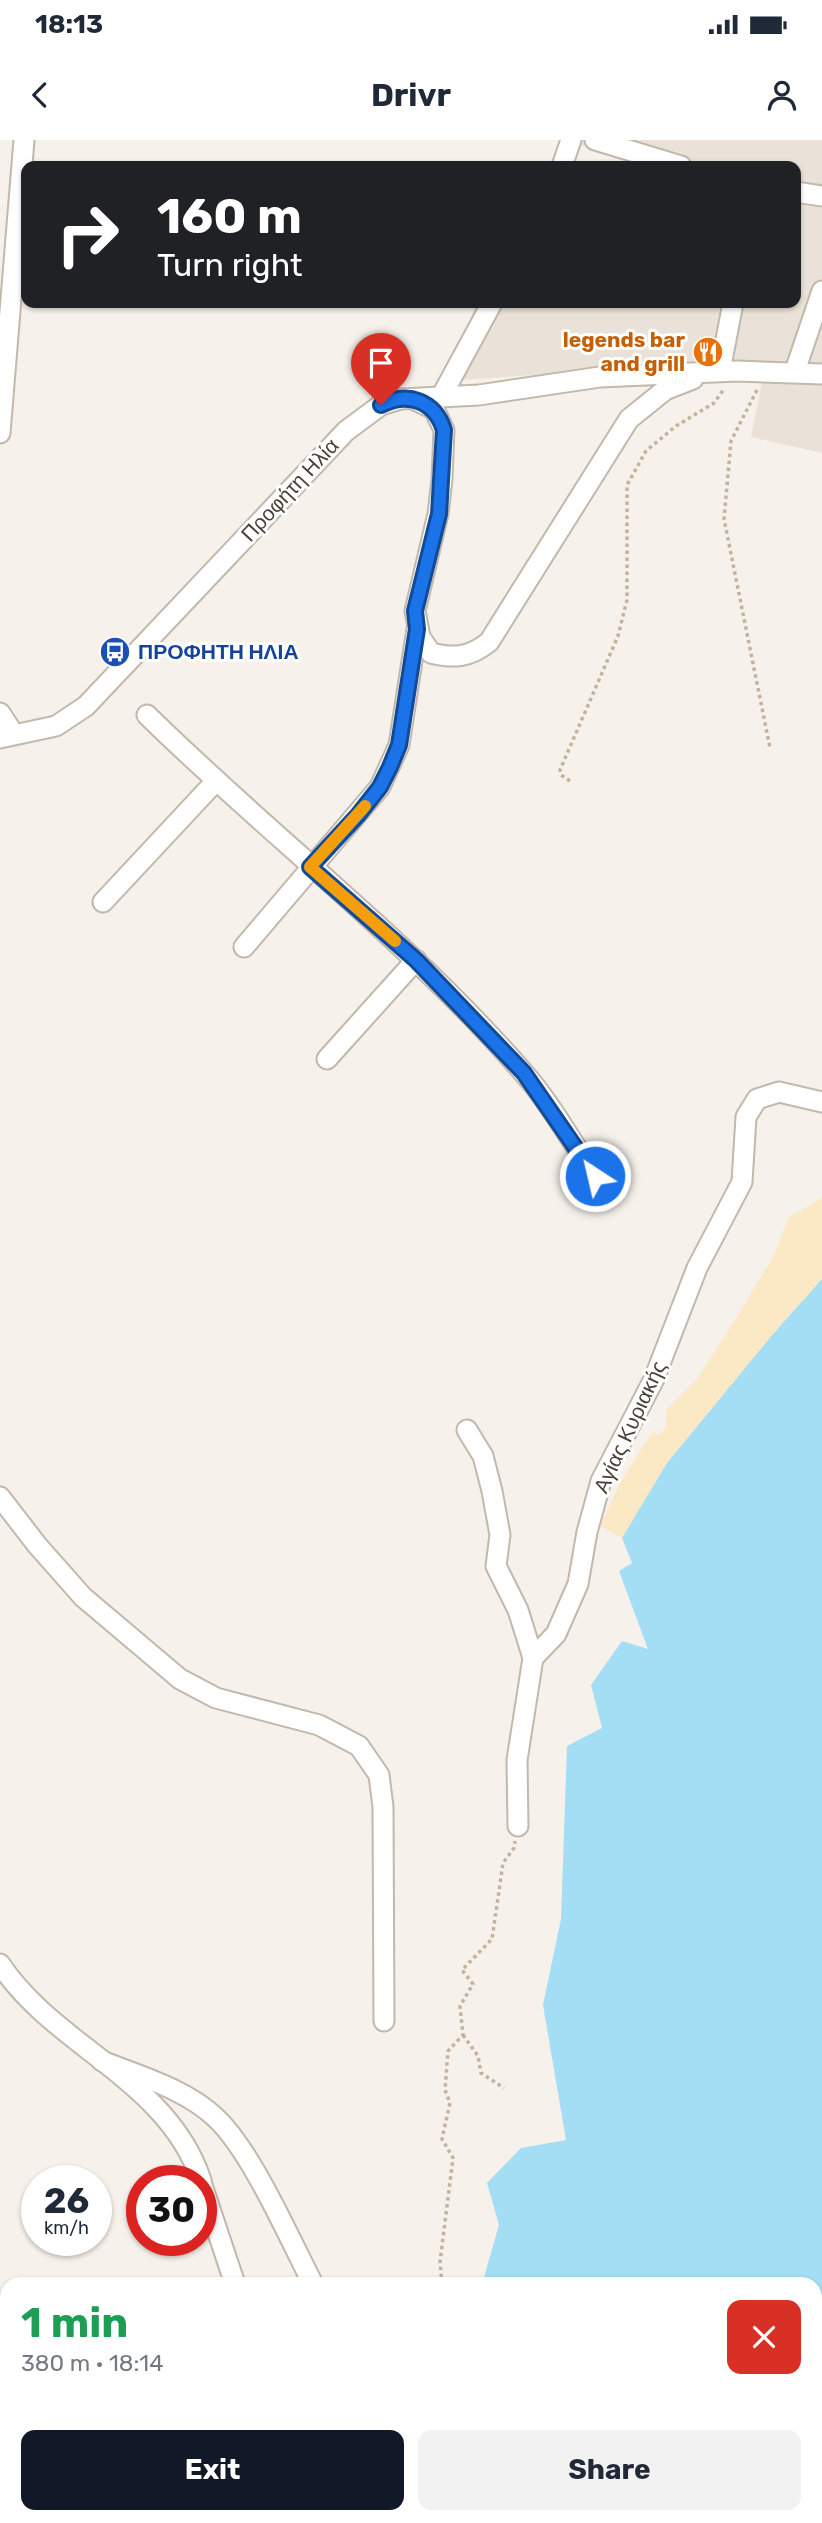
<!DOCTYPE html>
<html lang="en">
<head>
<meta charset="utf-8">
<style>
	:root { --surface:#fff; --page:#f2f2f3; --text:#1f2937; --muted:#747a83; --accent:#111827 }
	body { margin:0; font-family:Rubik,sans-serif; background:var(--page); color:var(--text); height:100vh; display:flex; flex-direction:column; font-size:26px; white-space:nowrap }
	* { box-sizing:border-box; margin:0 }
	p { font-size:23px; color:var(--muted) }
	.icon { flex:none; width:38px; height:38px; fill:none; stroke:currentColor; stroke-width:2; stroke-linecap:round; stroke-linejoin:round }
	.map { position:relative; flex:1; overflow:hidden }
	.panel { position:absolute; left:0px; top:2137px; width:822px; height:247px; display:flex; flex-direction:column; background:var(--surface); border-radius:21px 21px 0 0; box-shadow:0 2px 5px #0004 }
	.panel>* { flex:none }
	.hud { position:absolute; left:21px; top:21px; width:780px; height:147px; border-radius:14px; box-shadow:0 2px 5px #0004; background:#202124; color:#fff; overflow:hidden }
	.speed { position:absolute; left:21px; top:2025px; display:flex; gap:14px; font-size:35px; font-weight:700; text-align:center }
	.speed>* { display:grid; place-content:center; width:91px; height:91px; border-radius:50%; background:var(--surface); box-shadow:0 2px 5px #0004; line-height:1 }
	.speed small { font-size:18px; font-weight:400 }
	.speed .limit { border:10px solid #d22; background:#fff; color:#111 }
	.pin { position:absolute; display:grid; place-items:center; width:60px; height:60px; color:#fff; margin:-72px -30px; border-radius:50% 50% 50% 0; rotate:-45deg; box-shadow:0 0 7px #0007 }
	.pin .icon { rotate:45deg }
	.me { position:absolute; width:77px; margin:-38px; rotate:325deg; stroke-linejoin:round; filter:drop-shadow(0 0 5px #0008) }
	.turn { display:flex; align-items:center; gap:24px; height:147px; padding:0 21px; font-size:32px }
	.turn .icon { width:91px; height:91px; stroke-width:2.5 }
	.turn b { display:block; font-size:49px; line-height:60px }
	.round { display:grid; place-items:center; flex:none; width:74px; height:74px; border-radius:14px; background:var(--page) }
	.head { display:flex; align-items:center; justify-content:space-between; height:119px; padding:0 21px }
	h1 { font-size:42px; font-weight:700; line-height:52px; color:#1e9e55 }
	.action { display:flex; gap:14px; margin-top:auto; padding:14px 21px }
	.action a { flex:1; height:80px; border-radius:14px; background:var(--accent); color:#fff; font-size:28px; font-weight:700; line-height:80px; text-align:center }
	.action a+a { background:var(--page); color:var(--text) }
	.status { display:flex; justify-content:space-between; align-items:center; height:49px; padding:0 35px; background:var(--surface); direction:ltr }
	.status svg { height:19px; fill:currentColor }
	header { display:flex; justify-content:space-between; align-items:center; height:91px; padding:0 21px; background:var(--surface); font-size:32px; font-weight:700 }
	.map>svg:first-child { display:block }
	.residential { fill:#eae2d8 }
	.sand { fill:#fbe9c5 }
	.water { fill:#a4def5 }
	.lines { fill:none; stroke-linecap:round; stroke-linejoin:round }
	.minor-casing { stroke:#c2b8ac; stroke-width:23 }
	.path { stroke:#c5b29c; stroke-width:3.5; stroke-dasharray:3.5 3.5; stroke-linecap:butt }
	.minor { stroke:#fff; stroke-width:19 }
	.route-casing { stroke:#114b97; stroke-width:18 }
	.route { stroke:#1a73e8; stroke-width:12 }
	.slow { stroke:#f59e0b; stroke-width:12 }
	.labels { text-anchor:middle; stroke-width:6; stroke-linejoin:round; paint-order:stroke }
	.food-label { font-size:21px; font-weight:bold; fill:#c56008; stroke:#fff; text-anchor:end }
	.street-label { font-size:21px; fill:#4b4138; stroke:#fff }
	.transit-label { font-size:21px; font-weight:bold; fill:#164399; stroke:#fff; text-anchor:start }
</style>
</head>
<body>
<div class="status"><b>18:13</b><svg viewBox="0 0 49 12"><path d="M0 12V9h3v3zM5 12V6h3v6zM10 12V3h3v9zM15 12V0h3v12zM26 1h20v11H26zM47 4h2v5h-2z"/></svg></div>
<header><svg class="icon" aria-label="back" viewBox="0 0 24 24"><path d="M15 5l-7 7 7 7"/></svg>Drivr<svg class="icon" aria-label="person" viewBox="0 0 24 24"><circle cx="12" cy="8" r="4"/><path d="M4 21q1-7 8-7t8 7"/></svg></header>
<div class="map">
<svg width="822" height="2383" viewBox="0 0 822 2383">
	<rect width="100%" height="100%" fill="#f6f1eb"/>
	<polygon class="residential" points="562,0 822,0 822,313 751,297 763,237 631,228 447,241 476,163 667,165 668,163 796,163 796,26 657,26"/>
	<polygon class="sand" points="822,1058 822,1139 773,1194 667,1323 622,1398 600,1386 620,1343 653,1291 658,1296 666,1287 666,1270 697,1239 735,1180 774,1115 789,1077"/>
	<g class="water">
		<polygon points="822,1139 822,2383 529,2383 525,2377 816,2376 816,2144 482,2144 499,2085 487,2043 521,2008 566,2000 543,1865 561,1779 567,1606 602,1588 591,1545 622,1501 648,1509 619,1431 632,1423 622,1398 667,1323 773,1194"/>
		<polygon points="428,2377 428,2376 520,2377 508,2377 504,2383 425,2383"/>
	</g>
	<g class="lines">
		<g class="minor-casing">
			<g id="minor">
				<polyline points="595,0 681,26"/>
				<polyline points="562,26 571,0"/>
				<polyline points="796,52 822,56"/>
				<polyline points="720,231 733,163"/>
				<polyline points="795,231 822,151"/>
				<polyline points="441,257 492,163"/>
				<path d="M 415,260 L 434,269 L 444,290 L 442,339 L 438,374 L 415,471 L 420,497 L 431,513 C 454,519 470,517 489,502 L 629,279 L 665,250 L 693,239"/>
				<polyline points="0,293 24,0"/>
				<polyline points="0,573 13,593"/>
				<path d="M 147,575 C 270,696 409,801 522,931 C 550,962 571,1001 595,1036"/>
				<polyline points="0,598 56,586 86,566 346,291 381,265 401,259 479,255 600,237 737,231 822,234"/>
				<polyline points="103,762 215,642"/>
				<polyline points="244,807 380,647 399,605 417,489"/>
				<polyline points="327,919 416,820"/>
				<polyline points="467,1290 483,1316 492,1351 500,1395 496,1426 518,1470 533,1518"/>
				<polyline points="0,1357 37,1405 83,1457 180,1539 216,1558 319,1585 359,1606 379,1635 383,1667 384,1881"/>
				<polyline points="518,1686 517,1620 533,1518 556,1494 578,1444 587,1392 601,1341 654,1239 697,1128 742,1042 746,977 757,959 779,952 822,962"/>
				<path d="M 0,1824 C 55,1907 168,1940 201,2040"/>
				<path d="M 102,1921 C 139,1936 186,1949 216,1978 C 252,2012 289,2098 313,2144"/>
				<polyline points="201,2042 235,2144"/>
				<polyline points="274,2383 277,2376"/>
			</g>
		</g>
		<g class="path">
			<polyline points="757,250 731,301 724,379 770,608"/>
			<polyline points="570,641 561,635 560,630 618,496 627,460 627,345 646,311 676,286 714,263 724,249"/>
			<polyline points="463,1895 478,1916 481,1933 504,1948"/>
			<polyline points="442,2144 440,2122 453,2018 442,1999 450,1963 445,1950 448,1911 463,1895 460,1866 473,1844 462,1830 492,1799 503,1723 514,1708 515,1701"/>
			<polyline points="319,2383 321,2376"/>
		</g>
		<use href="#minor" class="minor"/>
	</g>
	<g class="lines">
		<g class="route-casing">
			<path id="route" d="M 381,265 C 408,251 435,261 444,290 L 439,374 L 415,471 L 417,489 L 399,605 L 390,627 L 380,647 L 358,675 L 310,727 L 416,820 L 524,933 L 595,1036"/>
		</g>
		<use href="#route" class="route"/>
		<polyline class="slow" points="365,666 310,727 395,801"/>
	</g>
	<defs>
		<g id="restaurant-disc" transform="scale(1.575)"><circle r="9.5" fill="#e8710a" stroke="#fff"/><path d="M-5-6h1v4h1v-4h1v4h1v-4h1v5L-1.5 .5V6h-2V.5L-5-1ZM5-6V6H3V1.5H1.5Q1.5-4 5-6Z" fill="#fff"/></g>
		<g id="bus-disc" transform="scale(1.575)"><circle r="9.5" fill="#1a4fb4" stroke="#fff"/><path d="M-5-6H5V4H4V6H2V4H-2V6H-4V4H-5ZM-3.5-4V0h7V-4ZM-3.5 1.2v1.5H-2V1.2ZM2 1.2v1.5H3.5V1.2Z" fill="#fff"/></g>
	</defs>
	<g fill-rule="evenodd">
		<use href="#restaurant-disc" x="708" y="212"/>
		<use href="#bus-disc" x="115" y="512"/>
	</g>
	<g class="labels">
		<g class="food-label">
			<text x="685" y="207">legends bar<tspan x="685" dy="24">and grill</tspan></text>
		</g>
		<g class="street-label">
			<text transform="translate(290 350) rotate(-47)" y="7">Προφήτη Ηλία</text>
			<text transform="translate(630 1287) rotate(-65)" y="7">Αγίας Κυριακής</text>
		</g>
		<g class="transit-label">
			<text x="138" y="519">ΠΡΟΦΗΤΗ ΗΛΙΑ</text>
		</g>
	</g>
</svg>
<div class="speed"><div>26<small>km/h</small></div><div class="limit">30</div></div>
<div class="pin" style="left:381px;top:265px;background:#d93025"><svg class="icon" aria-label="arrive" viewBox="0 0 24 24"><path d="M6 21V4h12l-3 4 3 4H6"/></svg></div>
<svg class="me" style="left:595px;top:1036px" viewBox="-20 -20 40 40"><circle r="17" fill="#1a73e8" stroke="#fff" stroke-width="3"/><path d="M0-11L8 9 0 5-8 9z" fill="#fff"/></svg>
<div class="hud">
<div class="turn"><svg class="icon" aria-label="right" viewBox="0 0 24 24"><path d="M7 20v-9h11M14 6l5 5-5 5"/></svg><div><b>160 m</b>Turn right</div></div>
</div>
<section class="panel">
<div class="head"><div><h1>1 min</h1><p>380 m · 18:14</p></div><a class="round" style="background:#d93025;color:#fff"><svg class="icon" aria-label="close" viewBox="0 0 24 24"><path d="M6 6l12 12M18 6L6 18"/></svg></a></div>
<div class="action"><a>Exit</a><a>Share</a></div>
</section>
</div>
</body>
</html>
